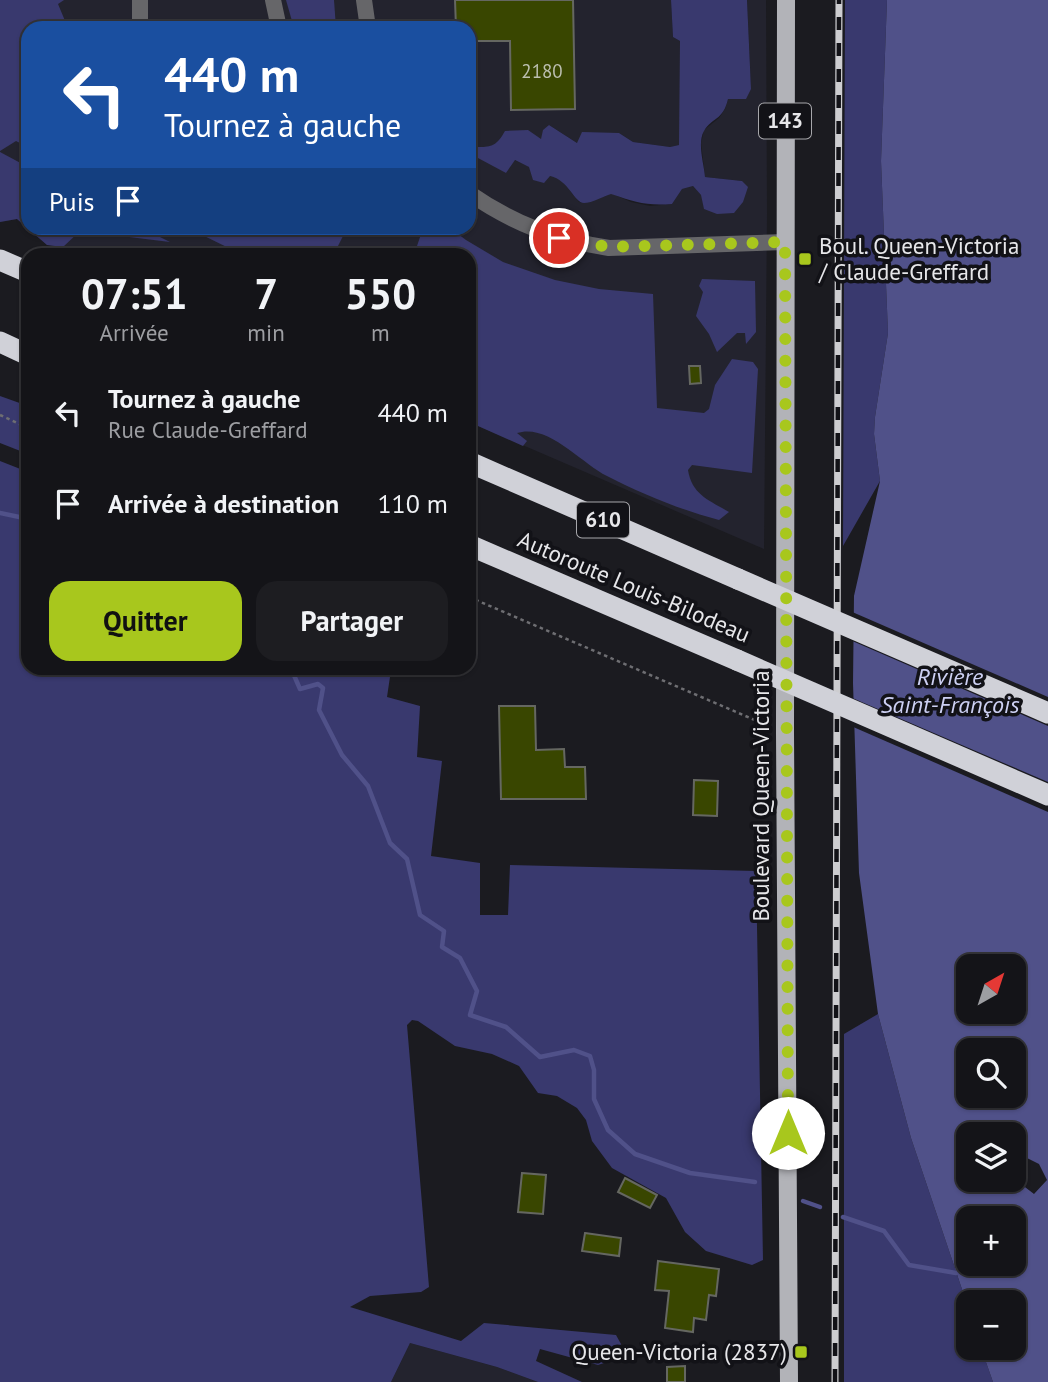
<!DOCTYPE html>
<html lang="fr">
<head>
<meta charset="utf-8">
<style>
	:root { --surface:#141418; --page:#1d1d21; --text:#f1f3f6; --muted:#9d9ea2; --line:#333337; --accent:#a8c71d }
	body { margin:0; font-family:"PT Sans",sans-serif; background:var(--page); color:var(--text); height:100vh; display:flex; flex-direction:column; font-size:26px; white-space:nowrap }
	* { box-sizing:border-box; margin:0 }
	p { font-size:23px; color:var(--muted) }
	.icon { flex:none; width:38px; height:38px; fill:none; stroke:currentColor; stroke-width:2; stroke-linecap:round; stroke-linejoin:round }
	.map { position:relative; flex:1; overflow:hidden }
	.details { position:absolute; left:21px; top:248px; width:455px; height:427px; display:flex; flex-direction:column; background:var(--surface); border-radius:21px; box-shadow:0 2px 5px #0004,0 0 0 2px var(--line) }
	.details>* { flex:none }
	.hud { position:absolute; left:21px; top:21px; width:455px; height:214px; border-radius:21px; box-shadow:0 2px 5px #0004,0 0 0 2px var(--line); background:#1a4fa0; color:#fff; overflow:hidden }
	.needle { width:46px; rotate:39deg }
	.controls { position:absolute; left:956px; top:954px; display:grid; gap:14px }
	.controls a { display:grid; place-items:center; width:70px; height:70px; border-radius:14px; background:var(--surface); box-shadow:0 2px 5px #0004,0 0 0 2px var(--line); font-size:35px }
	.pin { position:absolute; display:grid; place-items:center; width:60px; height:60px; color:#fff; margin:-30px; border:4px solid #fff; border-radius:50%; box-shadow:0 2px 7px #0007 }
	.me { position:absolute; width:77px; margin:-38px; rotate:0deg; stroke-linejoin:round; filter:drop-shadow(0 0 5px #0008) }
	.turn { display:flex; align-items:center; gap:24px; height:147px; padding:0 28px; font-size:32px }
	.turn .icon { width:91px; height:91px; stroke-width:2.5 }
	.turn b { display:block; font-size:49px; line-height:60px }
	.then { display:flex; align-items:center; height:66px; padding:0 28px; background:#0003; gap:14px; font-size:26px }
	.eta { display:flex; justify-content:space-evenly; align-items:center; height:119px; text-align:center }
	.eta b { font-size:42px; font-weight:800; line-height:49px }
	.button { display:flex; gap:14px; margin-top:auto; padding:14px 28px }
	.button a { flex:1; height:80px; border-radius:21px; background:var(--accent); color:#111; font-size:28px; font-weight:800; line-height:80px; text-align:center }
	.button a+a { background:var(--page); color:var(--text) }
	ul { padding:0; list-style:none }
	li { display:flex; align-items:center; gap:21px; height:91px; padding:0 28px }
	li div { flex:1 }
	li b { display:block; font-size:26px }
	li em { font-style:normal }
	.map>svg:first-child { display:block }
	.built { fill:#23232e; fill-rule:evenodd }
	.forest { fill:#39396e }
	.water { fill:#505189; fill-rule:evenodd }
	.pier { fill:#1b1b20 }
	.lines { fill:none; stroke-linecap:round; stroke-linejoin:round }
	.stream { stroke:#505189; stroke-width:4.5 }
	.building { fill:#394600; stroke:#656761; stroke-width:2 }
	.path { stroke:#6e6e72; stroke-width:2.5; stroke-dasharray:3.5 3.5; stroke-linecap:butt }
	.minor { stroke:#666669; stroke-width:16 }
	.major { stroke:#b2b3b8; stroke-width:18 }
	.highway { stroke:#d0d1d8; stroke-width:21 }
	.rail-casing { stroke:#cdcdd0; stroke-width:7 }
	.rail { stroke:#121217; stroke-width:4.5; stroke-dasharray:13; stroke-linecap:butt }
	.highway-bridge { stroke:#d0d1d8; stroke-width:21 }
	.route { stroke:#a8c71d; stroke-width:12; stroke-dasharray:0 21.6 }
	.poi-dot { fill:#a8c71d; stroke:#121217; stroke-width:2.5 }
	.labels { text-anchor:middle; stroke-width:7; stroke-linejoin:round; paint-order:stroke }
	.number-label { font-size:19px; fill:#bcbfb0 }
	.shield { fill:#121217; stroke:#a7a7ab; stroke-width:2 }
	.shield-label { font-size:21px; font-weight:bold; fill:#e7e7ea }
	.poi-label { font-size:23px; fill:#e7e7ea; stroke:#121217; text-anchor:start }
	.street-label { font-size:23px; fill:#e7e7ea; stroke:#121217 }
	.water-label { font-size:24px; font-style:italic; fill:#cdd0f3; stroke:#121217 }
</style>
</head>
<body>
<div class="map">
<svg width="1048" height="1382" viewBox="0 0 1048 1382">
	<rect width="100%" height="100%" fill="#1b1b20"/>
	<g class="built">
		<path d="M 0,0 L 671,0 L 673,37 L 680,41 L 680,145 L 670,147 L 633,142 L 619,133 L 577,143 L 549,125 L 541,139 L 498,143 L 488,147 L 471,147 L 506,173 L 514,160 L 550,176 L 560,178 L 579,202 L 586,203 L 611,193 L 631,202 L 650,206 L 672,204 L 682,189 L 693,186 L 701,195 L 742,181 L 705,177 L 701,143 L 704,130 L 719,118 L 725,109 L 728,99 L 751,89 L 747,0 L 766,0 L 767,214 L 764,549 L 469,422 L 469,256 L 83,255 L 63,247 L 47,245 L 17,219 L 0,222 ZM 28,28 L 469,28 L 469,228 L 28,228 Z"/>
		<polygon points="410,1343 497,1367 538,1382 391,1382"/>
	</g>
	<g class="forest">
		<polygon points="0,0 64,0 58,4 68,28 28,28 28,147 16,141 0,151"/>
		<polygon points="286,0 334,0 336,28 294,28"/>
		<path d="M 671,0 L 747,0 L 751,89 L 746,99 L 728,99 C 723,121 712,117 704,131 C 697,143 704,164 705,177 L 742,181 L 748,187 L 743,202 L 734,213 L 717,214 L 704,209 L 701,195 L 693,186 L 682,189 L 672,204 C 646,206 635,202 611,194 C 604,196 592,203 584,203 C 574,203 569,180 550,176 L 544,183 L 533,180 L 529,167 L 515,160 L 506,173 L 478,158 L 470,147 C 489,147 495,149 505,131 L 528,130 L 541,139 L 543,130 L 549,125 L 577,143 L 582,132 L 619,133 L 633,142 L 670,147 L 679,145 L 680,41 L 673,37 Z"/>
		<polygon points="845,0 887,0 881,161 888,333 875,417 874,434 880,481 843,546"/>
		<polygon points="0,152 28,167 28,228 142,228 170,242 80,231 63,247 47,245 17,219 0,222"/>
		<polygon points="188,228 347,228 333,256 243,255"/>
		<path d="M 423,228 L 450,228 L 466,240 L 503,262 L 555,280 L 599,289 L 653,294 L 657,408 L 704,413 L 709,409 L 715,385 L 732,359 L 753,362 L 758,369 L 752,473 L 692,465 L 688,470 C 692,495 709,500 729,512 L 719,520 C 681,510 642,494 607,476 C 581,463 548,423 517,433 L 527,441 L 523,446 L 469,422 L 469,256 L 414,255 Z"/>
		<polygon points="702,279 755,281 756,332 746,344 745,333 737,333 717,352 709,334 696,316 703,292 699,286"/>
		<polygon points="0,396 28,406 28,454 0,443"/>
		<polygon points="0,461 28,472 28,668 383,668 391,670 387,697 420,706 417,757 442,761 431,856 480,863 480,915 508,915 510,865 756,871 763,1260 752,1265 706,1251 685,1232 666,1198 612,1168 592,1141 586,1120 577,1108 557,1096 538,1093 519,1066 492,1054 455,1046 418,1021 412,1020 407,1025 429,1287 421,1292 370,1296 350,1307 461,1341 484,1323 616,1335 621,1344 610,1361 598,1365 540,1349 536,1361 582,1382 538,1382 497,1367 410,1343 391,1382 0,1382"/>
		<polygon points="878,1014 911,1138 968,1307 968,1348 981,1348 993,1382 844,1382 844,1034"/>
	</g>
	<path class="water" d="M 887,0 L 1048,0 L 1048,1382 L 993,1382 L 981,1348 L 1013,1348 L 1013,1302 L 968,1302 L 968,1307 L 911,1138 L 878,1014 L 859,873 L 853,683 L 854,596 L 880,481 L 874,434 L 875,417 L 888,333 L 881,161 ZM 968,966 L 1013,966 L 1013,1012 L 968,1012 ZM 968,1050 L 1013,1050 L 1013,1096 L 968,1096 ZM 968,1134 L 1013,1134 L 1013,1180 L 968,1180 ZM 1021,1155 L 1039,1164 L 1047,1180 L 1034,1194 L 1021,1184 L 1019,1165 ZM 968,1218 L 1013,1218 L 1013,1264 L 968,1264 Z"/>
	<g class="pier">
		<polygon points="850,611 1048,697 1048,726 850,640"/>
		<polygon points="850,697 1048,782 1048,812 851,726"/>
	</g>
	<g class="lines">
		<g class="stream">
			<polyline points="0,513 24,518 28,541"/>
			<polyline points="285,668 293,673 300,689 318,684 323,688 319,710 342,755 368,786 390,843 407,859 420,915 444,931 442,947 460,958 477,991 470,1015 506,1027 540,1057 574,1050 590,1056 594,1070 594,1099 608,1130 635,1154 690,1173 755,1182"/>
			<polyline points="803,1201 820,1207"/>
			<polyline points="843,1217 884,1231 909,1265 956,1273"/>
		</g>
	</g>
	<g class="building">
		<polygon points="455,0 573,0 575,109 511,110 510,41 469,41 469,28 456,28"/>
		<polygon points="689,366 700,366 701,383 690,384"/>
		<polygon points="499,706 535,706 536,750 564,749 565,767 585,767 586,799 501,799"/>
		<polygon points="694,780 718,781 717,816 693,815"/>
		<polygon points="522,1173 546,1175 543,1214 518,1212"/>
		<polygon points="625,1178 657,1195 650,1208 618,1192"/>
		<polygon points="585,1233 621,1238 619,1256 582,1251"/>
		<polygon points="658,1261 719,1269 716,1296 709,1295 706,1320 694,1318 693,1332 665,1328 669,1291 655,1290"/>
		<polygon points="685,1366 685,1382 667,1382 667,1367"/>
	</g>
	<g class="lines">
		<g class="path">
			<polyline points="0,415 28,428"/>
			<polyline points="469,597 771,727"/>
		</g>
		<g class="minor">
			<polyline points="140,0 140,28"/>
			<polyline points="273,0 279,28"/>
			<polyline points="364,0 368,28"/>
			<path d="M 469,193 C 512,223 556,240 609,248 L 785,242"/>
		</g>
		<polyline class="major" points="786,0 785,733 789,1382"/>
		<g class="highway">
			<polyline points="0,260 28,272"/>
			<polyline points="0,342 28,355"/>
			<polyline points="469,462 738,579"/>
			<polyline points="469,545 737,660"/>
		</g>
		<g class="rail-casing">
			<polyline id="rail" points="835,1382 839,0"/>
		</g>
		<use href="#rail" class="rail"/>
		<g class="highway-bridge">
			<polyline points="738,579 1048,713"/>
			<polyline points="737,660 1048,795"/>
		</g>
	</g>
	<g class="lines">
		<polyline class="route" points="559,238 609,247 785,242 788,1133"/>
	</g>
	<g class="poi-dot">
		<rect x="798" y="252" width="14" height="14" rx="3.5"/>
		<rect x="794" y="1345" width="14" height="14" rx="3.5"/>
	</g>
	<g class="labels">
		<g class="number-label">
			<text x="542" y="78">2180</text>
		</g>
		<g class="shield">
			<rect x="759" y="103.5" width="52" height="35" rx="5"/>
			<rect x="577" y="502.5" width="52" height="35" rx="5"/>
		</g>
		<g class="shield-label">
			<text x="785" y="128">143</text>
			<text x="603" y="527">610</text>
		</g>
		<g class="poi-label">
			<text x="819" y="254">Boul. Queen-Victoria<tspan x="819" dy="26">/ Claude-Greffard</tspan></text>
			<text x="787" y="1360" text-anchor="end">Queen-Victoria (2837)</text>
		</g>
		<g class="street-label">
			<text transform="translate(634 587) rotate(23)" y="8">Autoroute Louis-Bilodeau</text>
			<text transform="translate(761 796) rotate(-90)" y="8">Boulevard Queen-Victoria</text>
		</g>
		<g class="water-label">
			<text x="950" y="685">Rivière<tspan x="950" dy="28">Saint-François</tspan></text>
		</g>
	</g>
</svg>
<div class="controls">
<a><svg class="needle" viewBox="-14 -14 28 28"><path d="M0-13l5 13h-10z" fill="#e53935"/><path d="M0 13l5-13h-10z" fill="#9d9ea2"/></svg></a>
<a><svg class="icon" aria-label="search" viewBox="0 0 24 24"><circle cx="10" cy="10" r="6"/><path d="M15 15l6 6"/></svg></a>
<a><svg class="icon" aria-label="layers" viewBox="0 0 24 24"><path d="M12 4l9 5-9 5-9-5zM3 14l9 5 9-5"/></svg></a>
<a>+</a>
<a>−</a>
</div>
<div class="pin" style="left:559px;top:238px;background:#d93025"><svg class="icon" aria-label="arrive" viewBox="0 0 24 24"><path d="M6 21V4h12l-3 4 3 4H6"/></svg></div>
<svg class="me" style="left:788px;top:1133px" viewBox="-20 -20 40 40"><circle r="19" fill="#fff"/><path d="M0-13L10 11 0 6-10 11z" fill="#a8c71d"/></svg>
<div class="hud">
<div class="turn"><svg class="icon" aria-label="left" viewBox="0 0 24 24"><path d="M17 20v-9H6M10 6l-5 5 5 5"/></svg><div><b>440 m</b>Tournez à gauche</div></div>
<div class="then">Puis<svg class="icon" aria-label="arrive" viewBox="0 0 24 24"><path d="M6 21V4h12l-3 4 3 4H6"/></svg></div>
</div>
<section class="details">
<div class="eta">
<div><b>07:51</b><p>Arrivée</p></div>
<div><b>7</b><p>min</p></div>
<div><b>550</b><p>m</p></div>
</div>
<ul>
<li><svg class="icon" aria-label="left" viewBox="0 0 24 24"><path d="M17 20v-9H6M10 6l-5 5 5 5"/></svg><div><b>Tournez à gauche</b><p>Rue Claude-Greffard</p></div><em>440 m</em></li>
<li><svg class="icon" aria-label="arrive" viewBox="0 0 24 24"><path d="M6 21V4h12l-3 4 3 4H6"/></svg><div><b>Arrivée à destination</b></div><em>110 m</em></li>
</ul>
<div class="button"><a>Quitter</a><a>Partager</a></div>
</section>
</div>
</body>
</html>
